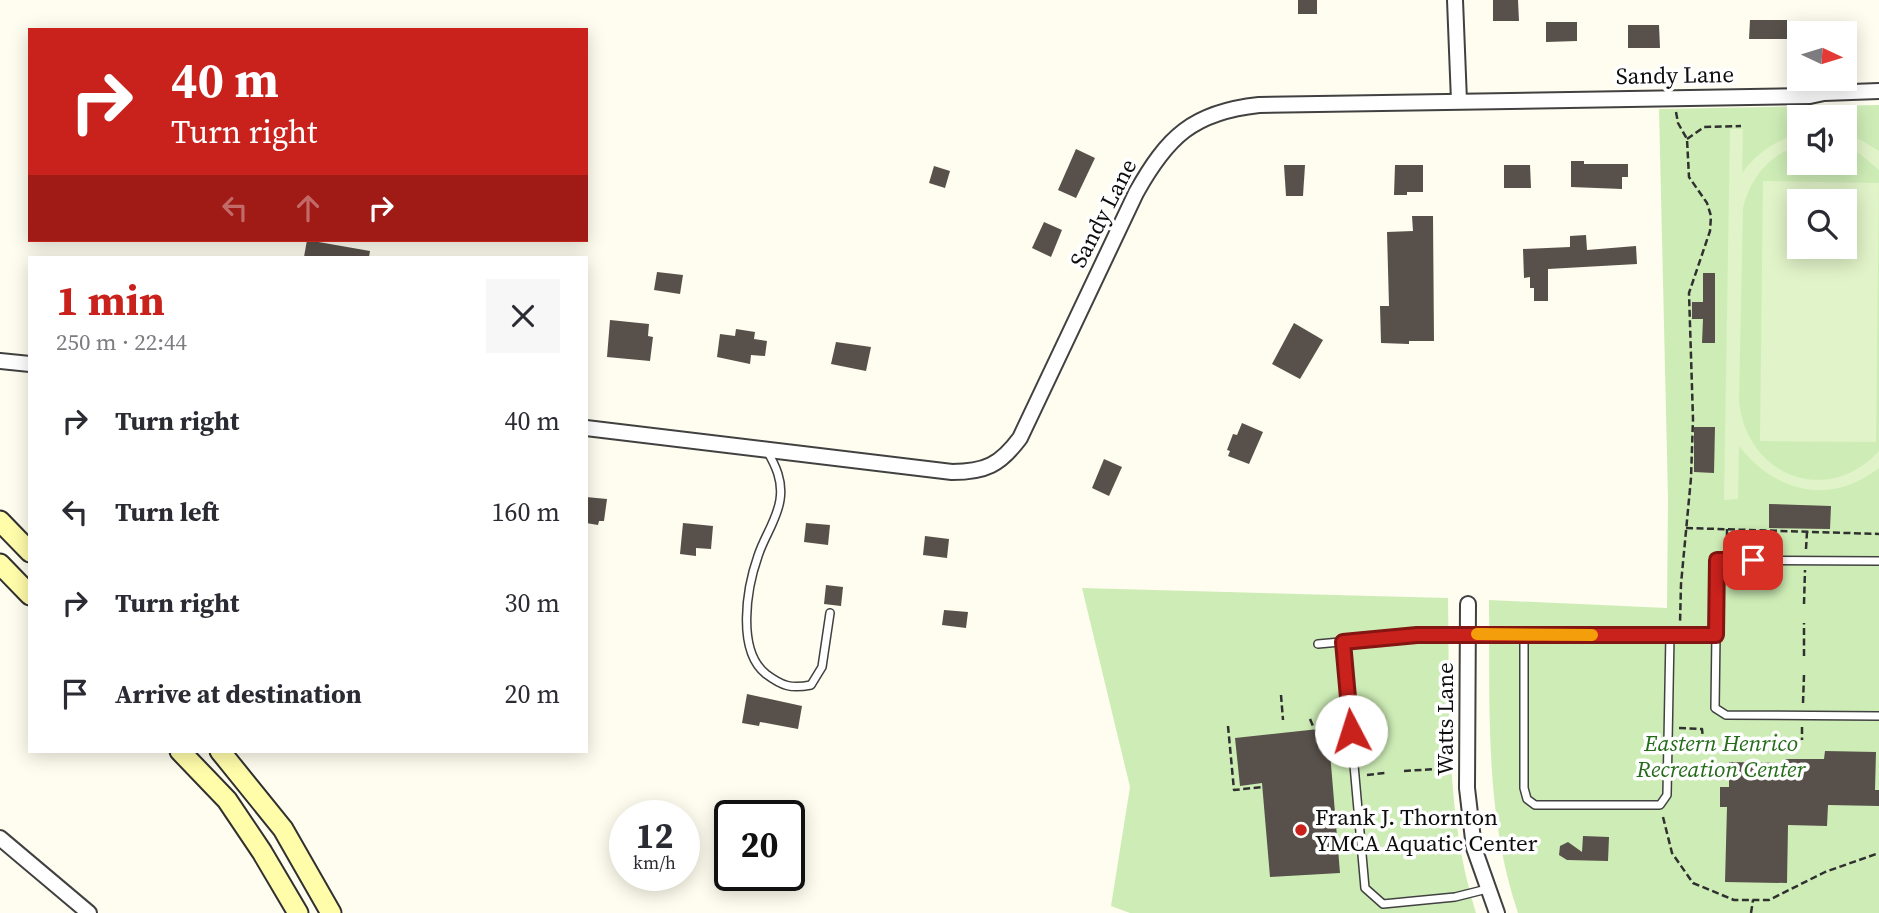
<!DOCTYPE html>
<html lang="en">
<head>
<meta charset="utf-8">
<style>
	:root { --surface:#fff; --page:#f7f7f7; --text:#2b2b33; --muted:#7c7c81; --accent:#c9211c }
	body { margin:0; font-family:"Source Serif 4",serif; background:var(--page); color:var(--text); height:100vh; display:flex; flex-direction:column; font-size:26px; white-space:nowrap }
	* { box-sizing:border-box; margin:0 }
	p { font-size:23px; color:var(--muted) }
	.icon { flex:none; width:38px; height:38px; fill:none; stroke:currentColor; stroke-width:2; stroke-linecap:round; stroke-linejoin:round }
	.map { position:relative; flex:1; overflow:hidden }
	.details { position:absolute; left:28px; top:256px; width:560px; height:497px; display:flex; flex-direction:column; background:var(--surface); border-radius:0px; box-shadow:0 4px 18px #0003 }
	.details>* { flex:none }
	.top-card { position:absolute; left:28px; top:28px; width:560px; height:214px; border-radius:0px; box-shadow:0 4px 18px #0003; background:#c9211c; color:#fff; overflow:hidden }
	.needle { width:46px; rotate:94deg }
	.controls { position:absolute; left:1787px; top:21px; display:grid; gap:14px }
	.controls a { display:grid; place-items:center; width:70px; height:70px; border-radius:0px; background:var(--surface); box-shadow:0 4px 18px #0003; font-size:35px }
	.speed { position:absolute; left:609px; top:800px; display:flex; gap:14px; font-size:35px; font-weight:700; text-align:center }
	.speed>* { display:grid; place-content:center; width:91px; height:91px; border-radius:50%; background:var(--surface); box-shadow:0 4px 18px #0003; line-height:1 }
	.speed small { font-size:18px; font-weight:400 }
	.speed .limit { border:4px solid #111; border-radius:10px; background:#fff; color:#111 }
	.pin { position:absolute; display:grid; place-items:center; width:60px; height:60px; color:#fff; margin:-30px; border-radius:14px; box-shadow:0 4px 10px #0006 }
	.me { position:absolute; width:77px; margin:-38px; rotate:355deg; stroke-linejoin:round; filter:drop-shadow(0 0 5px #0008) }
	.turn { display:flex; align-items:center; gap:24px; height:147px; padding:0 28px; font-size:32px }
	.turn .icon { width:91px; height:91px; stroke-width:2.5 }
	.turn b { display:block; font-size:49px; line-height:60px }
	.lanes { display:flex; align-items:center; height:66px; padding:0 28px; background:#0003; justify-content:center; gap:35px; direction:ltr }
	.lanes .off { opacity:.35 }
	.round { display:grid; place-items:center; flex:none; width:74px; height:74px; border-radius:0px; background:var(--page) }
	.overview { display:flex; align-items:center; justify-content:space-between; height:119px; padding:0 28px }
	h1 { font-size:42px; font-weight:700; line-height:52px; color:var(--accent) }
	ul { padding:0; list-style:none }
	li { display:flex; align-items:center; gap:21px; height:91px; padding:0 28px }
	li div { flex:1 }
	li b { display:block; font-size:26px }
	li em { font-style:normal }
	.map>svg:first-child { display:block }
	.green { fill:#ceedb6; fill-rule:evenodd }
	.pitch { fill:#e1f3c8; fill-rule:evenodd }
	.building { fill:#58504a }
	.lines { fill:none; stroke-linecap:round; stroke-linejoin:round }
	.lane-casing { stroke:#414141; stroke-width:10 }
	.street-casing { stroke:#414141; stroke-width:18 }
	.secondary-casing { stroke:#303030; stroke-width:23 }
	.path { stroke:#303030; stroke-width:2.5; stroke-dasharray:7 3.5; stroke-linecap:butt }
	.lane { stroke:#fff; stroke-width:7 }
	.street { stroke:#fff; stroke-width:14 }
	.secondary { stroke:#fffcaa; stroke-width:19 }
	.route-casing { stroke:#831512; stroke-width:18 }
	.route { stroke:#c9211c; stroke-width:12 }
	.slow { stroke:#f59e0b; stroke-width:12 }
	.poi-dot { fill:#c9211c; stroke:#fff; stroke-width:2.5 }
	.labels { text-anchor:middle; stroke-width:7; stroke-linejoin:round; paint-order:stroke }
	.street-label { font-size:23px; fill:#0e0e0e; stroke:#fff }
	.park-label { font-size:23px; font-style:italic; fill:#246b19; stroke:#fff }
	.poi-label { font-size:23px; fill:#0e0e0e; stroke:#fff; text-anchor:start }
</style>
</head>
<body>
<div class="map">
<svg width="1879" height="913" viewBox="0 0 1879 913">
	<rect width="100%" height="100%" fill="#fffdef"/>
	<g class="green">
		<path d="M 1879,105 L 1879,913 L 1518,913 C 1484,813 1490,705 1489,600 L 1667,608 L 1668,499 L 1659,109 ZM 1799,117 L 1844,117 L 1844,163 L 1799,163 ZM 1799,201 L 1844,201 L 1844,247 L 1799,247 Z"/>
		<path d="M 1082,588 L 1448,598 C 1450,703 1444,812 1476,913 L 1130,913 L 1111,906 L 1130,787 Z"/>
	</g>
	<g class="pitch">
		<path d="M 1730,129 L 1743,129 L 1742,173 C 1757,153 1775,141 1799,133 L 1799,146 C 1769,154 1750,179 1743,208 L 1739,400 C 1745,475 1827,508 1879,451 L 1879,468 C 1830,506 1776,493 1739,446 L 1738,499 L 1724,500 Z"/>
		<polygon points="1844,134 1859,139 1879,151 1879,170 1860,154 1845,147"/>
		<path d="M 1763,181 L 1879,183 L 1876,442 L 1760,441 ZM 1799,201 L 1844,201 L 1844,247 L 1799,247 Z"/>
	</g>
	<g class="building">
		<rect x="1298" y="0" width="19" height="14"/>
		<polygon points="1493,0 1518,0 1519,21 1493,21"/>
		<polygon points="1750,20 1787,20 1789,39 1749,39"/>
		<polygon points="1546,22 1577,22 1577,41 1546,42"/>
		<polygon points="1628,25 1659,25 1660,48 1628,48"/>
		<polygon points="1076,149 1095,158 1076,198 1058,190"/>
		<polygon points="1571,161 1584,161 1584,164 1628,164 1628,177 1622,177 1622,189 1571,187"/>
		<polygon points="1284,165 1305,165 1303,196 1286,196"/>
		<polygon points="1395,165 1423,165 1423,192 1407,192 1407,195 1394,195"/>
		<polygon points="1504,165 1530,165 1531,188 1504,188"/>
		<polygon points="934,166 950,171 945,188 929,183"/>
		<polygon points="1412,216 1433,216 1434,341 1409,341 1409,344 1381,343 1380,306 1389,306 1387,232 1413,231"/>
		<polygon points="1044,222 1062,230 1051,257 1032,248"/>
		<polygon points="1586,235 1587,250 1636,246 1637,264 1548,269 1548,301 1534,301 1534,288 1530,288 1530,277 1524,278 1523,249 1570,247 1570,236"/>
		<polygon points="307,240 370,251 369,257 304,257"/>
		<polygon points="657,272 683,275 680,294 654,290"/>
		<polygon points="1703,273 1715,273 1715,343 1702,343 1703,319 1692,319 1692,302 1703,302"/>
		<polygon points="610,320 649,324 648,336 653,337 650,361 607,357"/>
		<polygon points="1294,323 1323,340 1300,379 1272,364"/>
		<polygon points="736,329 755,332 754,339 767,341 765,356 751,355 750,364 717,357 720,334 735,336"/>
		<polygon points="836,342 871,347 866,371 831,364"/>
		<polygon points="1242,423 1263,432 1249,464 1228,456 1230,451 1227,450 1233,434 1237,435"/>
		<polygon points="1694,427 1715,427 1714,473 1694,472"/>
		<polygon points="1104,459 1122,467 1109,496 1092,488"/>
		<polygon points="586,497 607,499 604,521 599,521 598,525 586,523"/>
		<polygon points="1769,504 1831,506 1830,529 1769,528"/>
		<polygon points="683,523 713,526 711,549 696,548 696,556 680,554"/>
		<polygon points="806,523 830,525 828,545 804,542"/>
		<polygon points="925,536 949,539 947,558 923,555"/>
		<polygon points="826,585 843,587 841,606 824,604"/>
		<polygon points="944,610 968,612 966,628 942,625"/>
		<polygon points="747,694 802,706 798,729 760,722 759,726 742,723"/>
		<polygon points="1328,728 1340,873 1270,877 1262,783 1240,786 1235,738"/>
		<polygon points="1825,751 1876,752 1875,790 1879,790 1879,806 1828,805 1827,826 1788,825 1787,883 1725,882 1727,807 1720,807 1720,787 1729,787 1729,762 1785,763 1785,759 1824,759"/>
		<polygon points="1583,836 1609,837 1608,861 1567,860 1559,855 1560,846 1568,842 1582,852"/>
	</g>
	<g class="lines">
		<g class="lane-casing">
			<g id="lane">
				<path d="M 766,449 C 776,466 783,481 780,500 C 777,520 764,537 758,556 C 747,587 736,650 766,674 C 782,686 791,689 811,685 L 822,667 L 830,613"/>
				<polyline points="1879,561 1717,560 1715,708 1726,715 1879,716"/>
				<polyline points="1524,634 1524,788 1527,799 1535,805 1660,805 1667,795 1670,635"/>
				<polyline points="1343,642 1365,888 1383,904 1455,897 1487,889"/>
				<polyline points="1318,644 1417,635 1716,635"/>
			</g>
		</g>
		<g class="street-casing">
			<g id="street">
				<polyline points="1455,0 1459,101"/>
				<polyline points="0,361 30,364"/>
				<path d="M 586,428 L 952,472 C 985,472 1000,465 1020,438 L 1136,193 C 1167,137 1193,112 1259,105 L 1810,96 L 1824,93 L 1879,91"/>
				<polyline points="1468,604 1467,788 1474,848 1497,913"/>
				<polyline points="0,838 89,913"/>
			</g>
		</g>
		<g class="secondary-casing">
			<g id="secondary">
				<polyline points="0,521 30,552"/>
				<polyline points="0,564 30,595"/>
				<polyline points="180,751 227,800 262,852 298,913"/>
				<polyline points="220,751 283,829 331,913"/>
			</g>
		</g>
		<g class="path">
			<polyline points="1676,112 1678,123 1687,139 1689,177 1707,203 1711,216 1710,231 1689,293 1693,419 1691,478 1681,584 1680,624"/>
			<polyline points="1687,139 1704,127 1741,126"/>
			<polyline points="1686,528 1879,534"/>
			<polyline points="1727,529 1727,550"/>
			<polyline points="1806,549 1807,532"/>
			<polyline points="1804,604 1805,570"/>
			<polyline points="1804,656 1804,623"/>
			<polyline points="1281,695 1283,720"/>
			<polyline points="1803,703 1804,675"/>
			<polyline points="1310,719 1313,726 1338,726"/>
			<polyline points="1228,726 1234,790 1262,787"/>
			<polyline points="1802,727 1802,740"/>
			<polyline points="1679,728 1702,729 1703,739"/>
			<polyline points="1329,741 1340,740"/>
			<polyline points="1404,771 1451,768"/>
			<polyline points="1367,775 1385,773"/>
			<polyline points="1663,817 1672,853 1693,883 1734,900 1769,900 1825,872 1879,853"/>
			<polyline points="1751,913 1753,900"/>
		</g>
		<use href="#lane" class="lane"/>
		<use href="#street" class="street"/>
		<use href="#secondary" class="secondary"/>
	</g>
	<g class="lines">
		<g class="route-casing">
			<polyline id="route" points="1351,731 1343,642 1417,635 1716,635 1717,560 1753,560"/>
		</g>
		<use href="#route" class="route"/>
		<polyline class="slow" points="1477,634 1592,635"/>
	</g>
	<circle class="poi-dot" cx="1301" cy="830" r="7"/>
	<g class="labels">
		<g class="street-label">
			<text transform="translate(1675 75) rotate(-1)" y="8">Sandy Lane</text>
			<text transform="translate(1103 213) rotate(-63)" y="8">Sandy Lane</text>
			<text transform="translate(1445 719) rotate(-90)" y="8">Watts Lane</text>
		</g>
		<g class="park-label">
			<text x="1721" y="751">Eastern Henrico<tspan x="1721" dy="26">Recreation Center</tspan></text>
		</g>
		<g class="poi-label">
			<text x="1315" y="825">Frank J. Thornton<tspan x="1315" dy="26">YMCA Aquatic Center</tspan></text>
		</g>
	</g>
</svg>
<div class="controls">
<a><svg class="needle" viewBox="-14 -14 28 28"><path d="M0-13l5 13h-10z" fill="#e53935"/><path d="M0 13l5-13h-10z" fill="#7c7c81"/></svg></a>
<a><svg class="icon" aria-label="sound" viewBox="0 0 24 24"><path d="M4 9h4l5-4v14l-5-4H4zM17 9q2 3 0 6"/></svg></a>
<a><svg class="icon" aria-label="search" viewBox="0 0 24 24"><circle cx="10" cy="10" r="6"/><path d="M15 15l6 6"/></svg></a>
</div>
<div class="speed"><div>12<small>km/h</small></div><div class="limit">20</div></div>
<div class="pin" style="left:1753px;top:560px;background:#d93025"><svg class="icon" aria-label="arrive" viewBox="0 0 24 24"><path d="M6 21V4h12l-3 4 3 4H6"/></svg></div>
<svg class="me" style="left:1351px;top:731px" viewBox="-20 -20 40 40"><circle r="19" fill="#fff"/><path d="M0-13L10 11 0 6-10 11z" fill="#c9211c"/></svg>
<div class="top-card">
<div class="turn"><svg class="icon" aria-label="right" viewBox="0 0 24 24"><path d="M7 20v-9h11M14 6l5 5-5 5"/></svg><div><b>40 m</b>Turn right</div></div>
<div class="lanes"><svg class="icon off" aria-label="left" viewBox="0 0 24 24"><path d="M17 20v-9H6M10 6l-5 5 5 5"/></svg><svg class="icon off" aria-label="ahead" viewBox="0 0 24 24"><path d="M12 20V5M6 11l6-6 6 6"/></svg><svg class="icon" aria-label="right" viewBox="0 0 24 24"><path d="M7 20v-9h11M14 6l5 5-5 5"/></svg></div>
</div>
<section class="details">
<div class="overview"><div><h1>1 min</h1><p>250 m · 22:44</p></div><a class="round"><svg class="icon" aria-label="close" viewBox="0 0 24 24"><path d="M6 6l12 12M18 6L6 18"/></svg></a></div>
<ul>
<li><svg class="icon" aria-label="right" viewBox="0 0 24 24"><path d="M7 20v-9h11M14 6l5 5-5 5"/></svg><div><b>Turn right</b></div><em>40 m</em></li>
<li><svg class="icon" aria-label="left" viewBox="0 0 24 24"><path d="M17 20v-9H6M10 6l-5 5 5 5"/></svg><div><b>Turn left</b></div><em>160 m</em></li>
<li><svg class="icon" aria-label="right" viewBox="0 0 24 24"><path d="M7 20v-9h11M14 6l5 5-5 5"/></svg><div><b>Turn right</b></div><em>30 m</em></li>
<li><svg class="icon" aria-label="arrive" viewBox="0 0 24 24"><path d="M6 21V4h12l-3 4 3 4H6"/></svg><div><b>Arrive at destination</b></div><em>20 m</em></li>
</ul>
</section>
</div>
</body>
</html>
